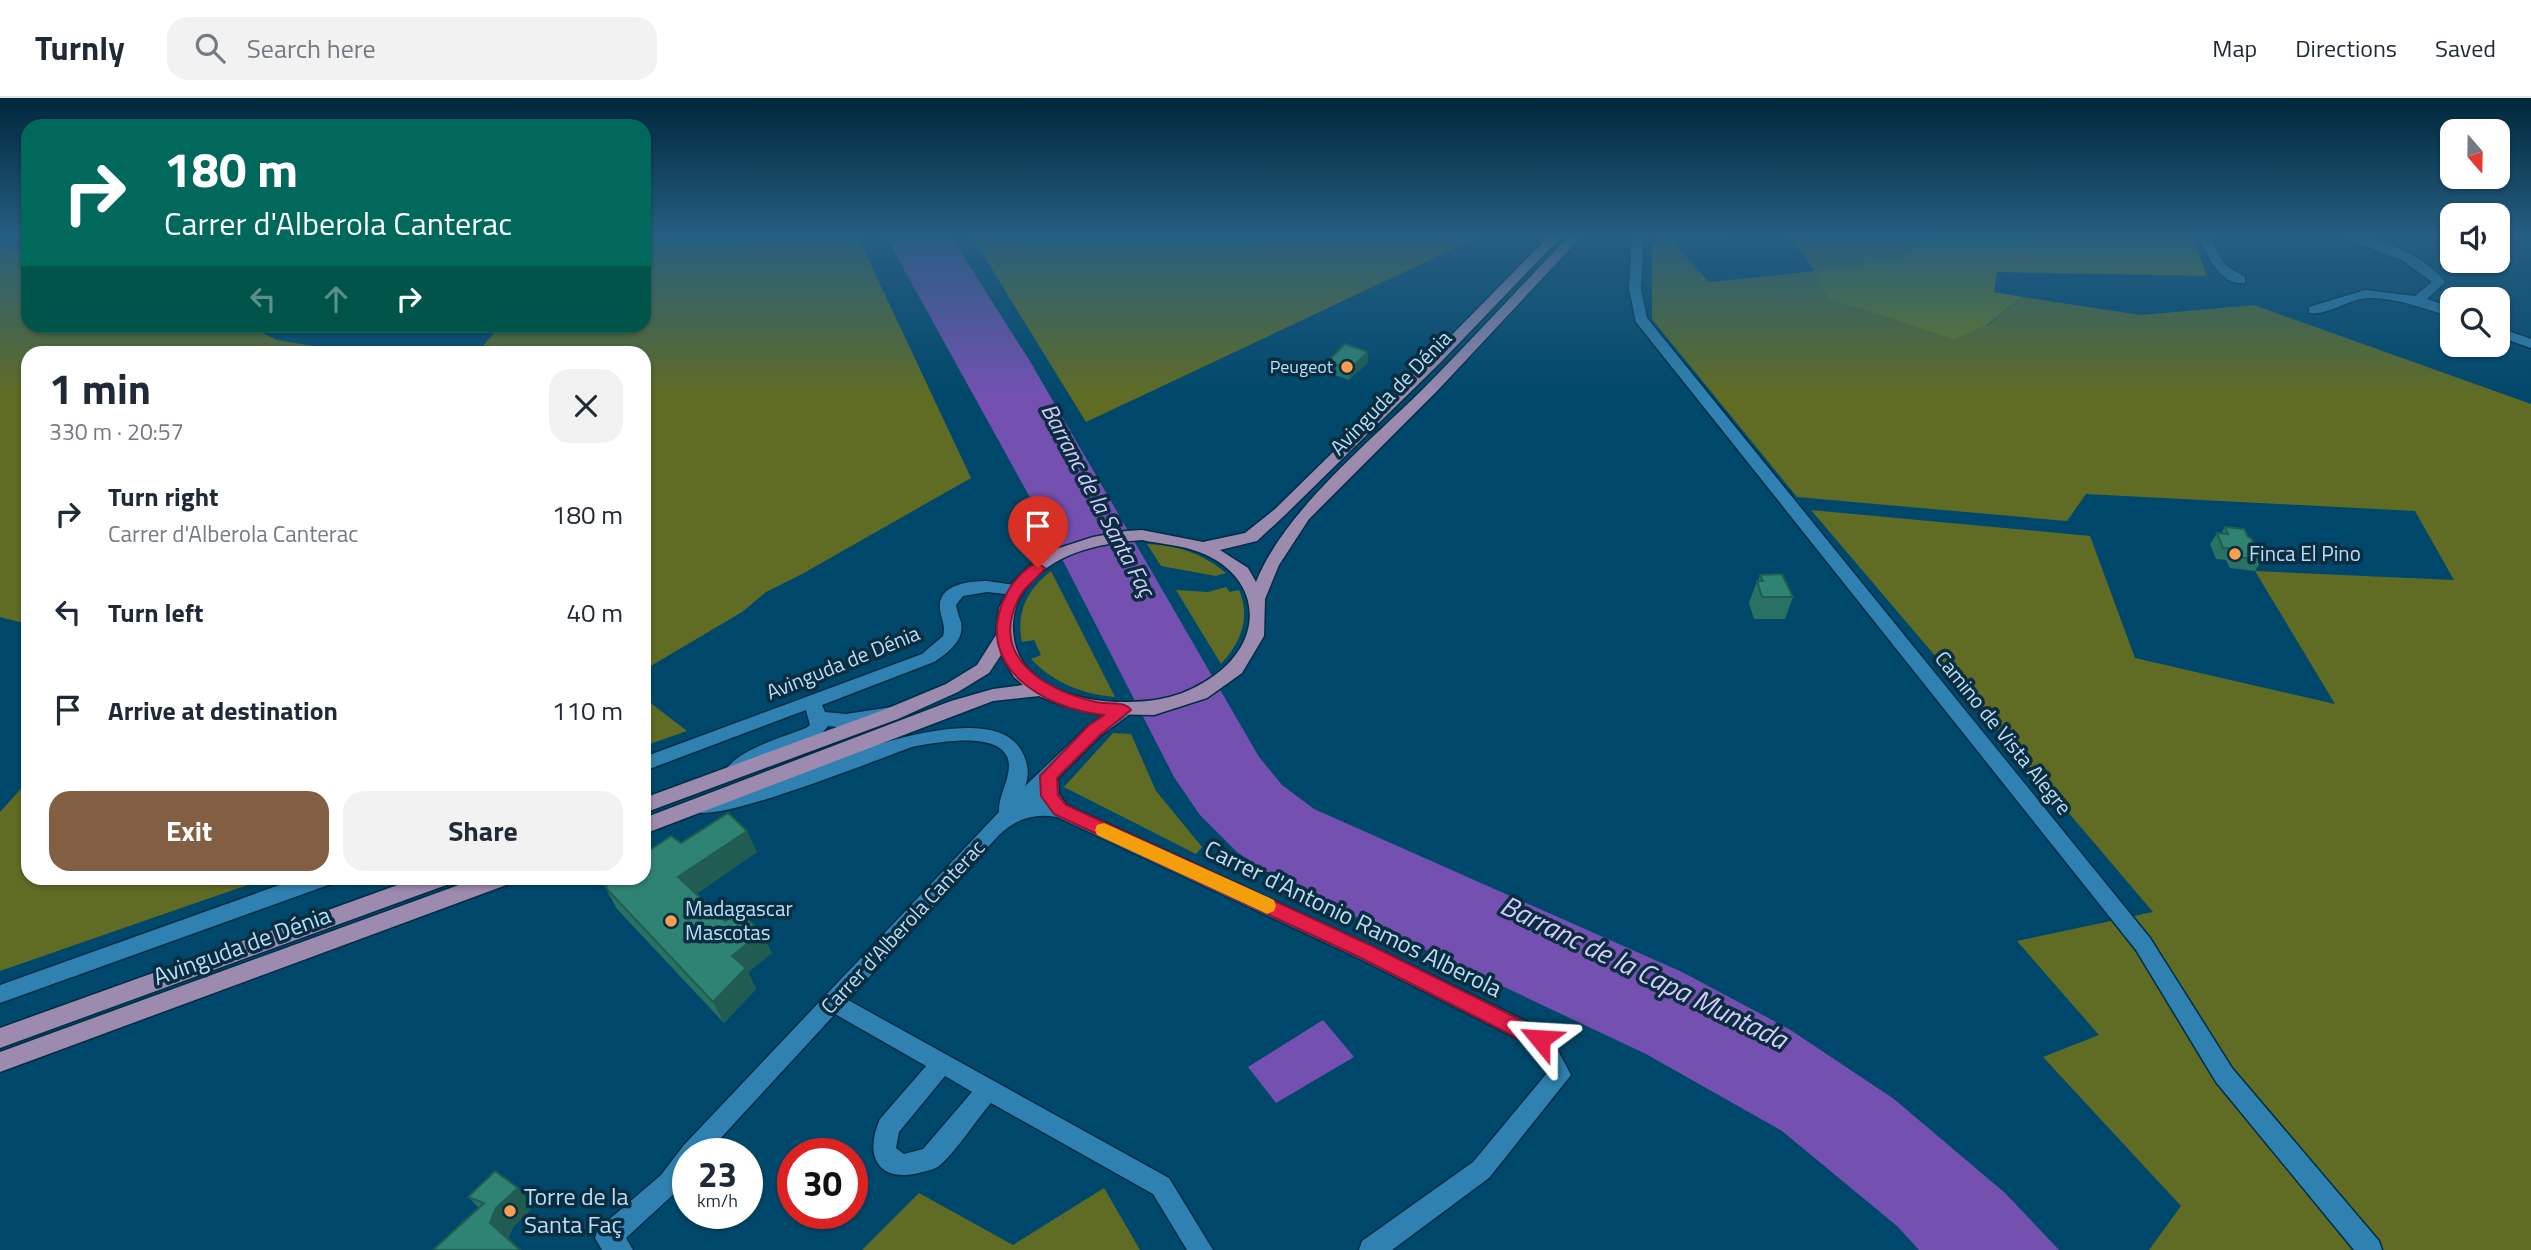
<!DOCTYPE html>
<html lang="en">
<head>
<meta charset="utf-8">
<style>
	:root { --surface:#fff; --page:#f2f2f3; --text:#1f2937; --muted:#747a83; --line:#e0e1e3; --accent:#825e43 }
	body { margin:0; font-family:"Titillium Web",sans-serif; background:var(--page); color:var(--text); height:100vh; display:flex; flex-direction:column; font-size:26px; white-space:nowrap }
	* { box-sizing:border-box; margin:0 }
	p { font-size:23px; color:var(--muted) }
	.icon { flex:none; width:38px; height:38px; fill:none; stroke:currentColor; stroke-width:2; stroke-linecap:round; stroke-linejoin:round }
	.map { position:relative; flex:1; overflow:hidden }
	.details { position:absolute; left:21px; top:248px; width:630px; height:539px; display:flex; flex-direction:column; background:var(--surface); border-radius:21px; box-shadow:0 2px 5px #0004 }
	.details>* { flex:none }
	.banner { position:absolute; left:21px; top:21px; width:630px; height:214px; border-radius:21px; box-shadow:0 2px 5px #0004; background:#00695c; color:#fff; overflow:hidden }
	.needle { width:46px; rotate:160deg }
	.buttons { position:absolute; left:2440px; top:21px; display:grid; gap:14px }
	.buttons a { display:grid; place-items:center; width:70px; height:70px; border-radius:14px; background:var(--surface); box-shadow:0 2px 5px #0004; font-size:35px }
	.speed { position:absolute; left:672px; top:1040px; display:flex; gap:14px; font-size:35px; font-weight:700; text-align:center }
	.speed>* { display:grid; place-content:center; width:91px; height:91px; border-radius:50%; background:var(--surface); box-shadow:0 2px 5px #0004; line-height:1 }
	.speed small { font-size:18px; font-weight:400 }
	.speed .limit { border:10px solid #d22; background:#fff; color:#111 }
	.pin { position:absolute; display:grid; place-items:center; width:60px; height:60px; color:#fff; margin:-72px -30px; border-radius:50% 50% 50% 0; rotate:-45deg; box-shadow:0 0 7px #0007 }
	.pin .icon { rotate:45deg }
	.me { position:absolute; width:77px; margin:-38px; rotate:297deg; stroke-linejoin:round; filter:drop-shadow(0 0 5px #0008) }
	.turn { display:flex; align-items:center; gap:24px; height:147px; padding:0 28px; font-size:32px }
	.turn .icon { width:91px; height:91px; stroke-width:2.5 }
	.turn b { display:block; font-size:49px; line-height:60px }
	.lanes { display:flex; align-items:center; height:66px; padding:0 28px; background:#0003; justify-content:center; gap:35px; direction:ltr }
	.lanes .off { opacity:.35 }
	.round { display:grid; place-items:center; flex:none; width:74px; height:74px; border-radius:21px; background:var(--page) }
	.overview { display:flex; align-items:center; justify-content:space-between; height:119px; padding:0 28px }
	h1 { font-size:42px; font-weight:700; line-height:52px }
	.action { display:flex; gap:14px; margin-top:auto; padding:14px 28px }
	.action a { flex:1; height:80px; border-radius:21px; background:var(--accent); color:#fff; font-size:28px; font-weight:700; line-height:80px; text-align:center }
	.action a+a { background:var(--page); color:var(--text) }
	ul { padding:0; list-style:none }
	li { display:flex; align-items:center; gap:21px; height:98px; padding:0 28px }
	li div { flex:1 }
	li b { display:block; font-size:26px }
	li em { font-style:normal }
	header { display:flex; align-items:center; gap:42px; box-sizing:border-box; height:98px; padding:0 35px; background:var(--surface); border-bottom:2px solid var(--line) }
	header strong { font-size:33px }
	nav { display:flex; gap:38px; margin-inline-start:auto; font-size:24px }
	.search { width:490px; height:63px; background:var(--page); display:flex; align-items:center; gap:18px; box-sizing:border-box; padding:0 24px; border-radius:21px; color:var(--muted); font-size:26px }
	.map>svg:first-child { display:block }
	.green { fill:#606c24 }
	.forest { fill:#6d7b19 }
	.water { fill:#7451b1 }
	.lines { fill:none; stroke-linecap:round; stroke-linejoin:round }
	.minor-casing { stroke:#002d45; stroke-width:3 }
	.major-casing { stroke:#002d45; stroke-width:3 }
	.minor { fill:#2e81b0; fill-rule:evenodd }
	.major { fill:#9c8aaf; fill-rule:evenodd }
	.wall { fill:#287163 }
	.shaded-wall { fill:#205c50 }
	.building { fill:#2e8373; stroke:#205c50; stroke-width:2 }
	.route { fill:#e11d48; stroke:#92132f; stroke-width:2 }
	.slow { fill:#f59e0b }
	.poi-dot { fill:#fb9e51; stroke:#0a2d40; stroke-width:2.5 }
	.labels { text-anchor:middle; stroke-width:7; stroke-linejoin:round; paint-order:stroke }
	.far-poi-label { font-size:18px; fill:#b9def8; stroke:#0a2d40; text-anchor:end }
	.street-label { font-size:21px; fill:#b9def8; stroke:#0a2d40 }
	.poi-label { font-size:21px; fill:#b9def8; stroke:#0a2d40; text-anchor:start }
	.water-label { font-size:23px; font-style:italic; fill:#d8c9fc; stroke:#0a2d40 }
	.near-street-label { font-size:24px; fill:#b9def8; stroke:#0a2d40 }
	.near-poi-label { font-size:24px; fill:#b9def8; stroke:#0a2d40; text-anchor:start }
	.near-water-label { font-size:28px; font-style:italic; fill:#d8c9fc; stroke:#0a2d40 }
</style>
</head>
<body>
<header>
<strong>Turnly</strong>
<div class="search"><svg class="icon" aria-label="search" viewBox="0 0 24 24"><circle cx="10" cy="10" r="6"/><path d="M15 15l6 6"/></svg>Search here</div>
<nav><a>Map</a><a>Directions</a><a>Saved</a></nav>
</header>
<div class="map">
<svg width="2531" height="1152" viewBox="0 0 2531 1152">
	<rect width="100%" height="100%" fill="#00486b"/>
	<g class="green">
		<polygon points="644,137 857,137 971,380 802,476 766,494 742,514 644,572 644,256 477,255 500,228 644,228"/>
		<polygon points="971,137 1483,137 1086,324"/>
		<polygon points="1657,137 1742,137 1673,144 1709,184 1815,173 1788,137 1945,137 1897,161 1816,173 1988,227 2022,199 2141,217 2254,207 2531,306 2531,1152 2149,1152 2181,1108 2043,959 2099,937 2017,843 2153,814 1811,412 2090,438 2135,560 2335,606 2255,473 2454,482 2415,413 2086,396 2067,423 1797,399 1652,221 1652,146 1657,146"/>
		<polygon points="0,149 28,154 28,228 247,228 277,242 354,255 28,256 28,526 0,519"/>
		<path d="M 1147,446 C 1176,447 1202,455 1226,475 L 1216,478 L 1161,468 Z"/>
		<path d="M 1051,473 L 1115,599 C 1082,596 1054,585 1031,561 L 1041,557 L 1034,542 L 1022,544 C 1016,514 1027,492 1051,473 Z"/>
		<path d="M 1226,489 L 1230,494 L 1239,492 C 1251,520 1241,544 1221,566 L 1176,492 L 1208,494 Z"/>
		<polygon points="644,600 687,633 644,648"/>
		<polygon points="1113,635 1131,636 1156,693 1202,749 1196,756 1064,689"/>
		<polygon points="28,683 28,780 265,781 0,873 0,714"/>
		<polygon points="1104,1090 1140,1152 862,1152 919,1095 1013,1147"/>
	</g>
	<polygon class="forest" points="1934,137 2192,137 2207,178 1997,174 1994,194 2022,199 1987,227 1954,241 1828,200 1815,173 1897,161"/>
	<g class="water">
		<polygon points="885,137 950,137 1031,265 1259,659 1282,687 1314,711 1682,874 1789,931 1894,1001 2005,1095 2059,1152 1919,1152 1897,1128 1782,1033 1646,956 1341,812 1285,785 1238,755 1200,717 1174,679 1038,414"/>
		<polygon points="1323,922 1354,959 1276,1005 1248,969"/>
	</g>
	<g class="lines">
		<g class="minor-casing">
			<g id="minor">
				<polygon points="1632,137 1644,137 1641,191 1647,220 2150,840 2232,970 2379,1143 2382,1152 2354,1152 2216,984 2136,852 1636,224 1629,191"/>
				<path d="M 2197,137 L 2209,137 L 2225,167 L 2245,179 L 2245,185 C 2219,188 2207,156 2197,137 Z"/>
				<path d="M 2335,137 C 2374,137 2420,153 2445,184 L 2427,201 L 2452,210 L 2452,219 C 2424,211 2397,199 2367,200 C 2348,201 2328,218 2309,215 L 2309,209 L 2365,192 L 2415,198 L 2432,184 L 2402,162 Z"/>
				<polygon points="2497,229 2531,241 2531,250 2497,238"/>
				<path d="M 987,483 L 1015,487 L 1023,492 L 1015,497 L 987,494 L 963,498 L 956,507 C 957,513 959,518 961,524 C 965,542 948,555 934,564 L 822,607 L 825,614 L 846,616 L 892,609 L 898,611 L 901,616 L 898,621 L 846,630 L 828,628 L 818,640 L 764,662 L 741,678 L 727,678 L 725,673 C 737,652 783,639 806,630 L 810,627 L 806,612 L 644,673 L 644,659 L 922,556 L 943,538 C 946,527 941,522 940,511 C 937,486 970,483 987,483 Z"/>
				<path d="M 1123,605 L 1129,607 L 1132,612 L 1129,617 L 1100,638 L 1058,680 L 1059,696 L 1067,707 L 1372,848 L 1548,934 L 1571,977 L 1489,1080 L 1392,1152 L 1359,1152 L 1362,1143 L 1473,1064 L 1547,975 L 1532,948 L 1358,860 L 1057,719 C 1033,715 1016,721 999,737 L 848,902 L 1169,1080 L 1213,1152 L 1187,1152 L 1153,1096 L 991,1005 C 976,1022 956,1054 939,1068 C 934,1072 925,1073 919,1075 C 877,1085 864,1057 880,1021 L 926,968 L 835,916 L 707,1055 L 688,1055 L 688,1079 L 677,1093 L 626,1140 L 633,1152 L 602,1152 L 595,1140 L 598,1131 L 661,1077 L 684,1047 L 999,714 C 998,699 1009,683 1009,667 C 1007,630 934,645 912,649 C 876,662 724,723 697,714 L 694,709 L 697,704 C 714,698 732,697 749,692 C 801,674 987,591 1021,652 C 1028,664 1030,676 1025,688 L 1088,628 ZM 945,978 L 972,994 L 923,1051 L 904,1056 L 896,1050 L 899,1034 Z"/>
				<polygon points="299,780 334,780 331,786 0,905 0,887"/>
			</g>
		</g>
		<g class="major-casing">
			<g id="major">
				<path d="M 1550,137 L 1563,137 L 1440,265 L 1285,417 L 1257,443 L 1220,452 L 1248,470 L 1256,484 C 1284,413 1372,342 1426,288 C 1475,238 1522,187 1570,137 L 1583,137 L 1438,292 L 1309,421 L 1279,467 L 1265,501 L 1264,538 L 1242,575 L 1207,600 L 1154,617 L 1098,616 L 1058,606 L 1039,598 L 993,603 L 644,736 L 644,720 L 951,603 L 993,591 L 1023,587 L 1014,579 L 1001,557 L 989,575 L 958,594 L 898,621 L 644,715 L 644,700 L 886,611 L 946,586 L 977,567 L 996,537 L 999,510 L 1012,485 L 1028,469 L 1056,451 L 1093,439 L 1126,433 L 1142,432 L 1203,444 L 1245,435 L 1275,411 L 1430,259 ZM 1142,442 C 1160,446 1182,447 1199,454 C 1260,477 1267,539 1215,577 C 1184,599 1159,604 1121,604 C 1075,603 1016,587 1013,533 C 1012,519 1016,504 1024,493 C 1050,455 1099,445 1142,442 Z"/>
				<polygon points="417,780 452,780 449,786 0,950 0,930"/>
				<polygon points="478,780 512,780 509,786 0,974 0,954"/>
			</g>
		</g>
		<use href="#minor" class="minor"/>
		<use href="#major" class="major"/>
	</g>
	<g class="wall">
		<polygon points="1368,254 1368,264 1349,282 1326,274 1327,264"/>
		<polygon points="2225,429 2262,462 2255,473 2230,470 2226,462 2216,461 2210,446 2217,435 2221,435"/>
		<polygon points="1760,477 1793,499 1785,521 1754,521 1749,505 1757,483 1758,483"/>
		<polygon points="681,745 757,754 696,796 725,823 772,855 748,874 756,891 724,925 617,811 605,789"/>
		<polygon points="468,1099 534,1108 513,1129 508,1141 433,1152 479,1110"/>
	</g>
	<g class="shaded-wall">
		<polygon points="1368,254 1368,264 1349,282 1350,271"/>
		<polygon points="747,733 757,754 689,801 678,779"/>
		<polygon points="762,834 772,855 748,874 756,891 724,925 713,904 732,858"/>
		<polygon points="518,1090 534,1108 513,1129 507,1143 490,1125 496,1110"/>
	</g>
	<g class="building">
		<polygon points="1345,246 1368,254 1350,271 1327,264"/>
		<polygon points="2225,429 2244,431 2248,439 2251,440 2262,462 2238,459 2234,451 2223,450 2217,435 2228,436"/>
		<polygon points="1782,476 1793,499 1762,499 1757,483 1763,483 1760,477"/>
		<polygon points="728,715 747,733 678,779 725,823 739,814 762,834 732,858 746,870 713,904 605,789 618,780 644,780 644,756 671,738 681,745"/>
		<polygon points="495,1073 518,1090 496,1110 490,1125 520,1152 433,1152 484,1105 468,1099"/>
	</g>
	<linearGradient id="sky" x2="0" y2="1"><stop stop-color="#00283b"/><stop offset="0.46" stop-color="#265e82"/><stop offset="1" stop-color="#265e82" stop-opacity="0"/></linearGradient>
	<rect width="2531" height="298" fill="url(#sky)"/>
	<path class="route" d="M 1038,465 L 1045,470 C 1038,480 1026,487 1020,498 C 987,559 1045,592 1096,604 C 1107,607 1124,602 1131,612 L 1100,637 L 1057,680 L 1058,697 L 1066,707 L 1372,848 L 1547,935 L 1550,941 L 1547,948 L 1540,950 L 1533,948 L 1359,859 L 1054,716 L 1041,698 L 1040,678 L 1088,628 L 1104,617 C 1044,611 972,568 1005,499 C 1010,487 1025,468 1038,465 Z"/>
	<polygon class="slow" points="1104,725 1274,802 1276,808 1274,813 1267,816 1261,813 1097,737 1095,732 1097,727"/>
	<g class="poi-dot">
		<circle cx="1347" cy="269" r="7"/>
		<circle cx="2235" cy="456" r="7"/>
		<circle cx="671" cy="823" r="7"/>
		<circle cx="510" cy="1113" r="7"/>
	</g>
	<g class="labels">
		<g class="far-poi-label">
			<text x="1333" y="275">Peugeot</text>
		</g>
		<g class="street-label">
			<text transform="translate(1391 295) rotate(-46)" y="7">Avinguda de Dénia</text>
			<text transform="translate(843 565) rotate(-22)" y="7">Avinguda de Dénia</text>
			<text transform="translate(2003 635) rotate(51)" y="7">Camino de Vista Alegre</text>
			<text transform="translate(903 829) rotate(-47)" y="7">Carrer d'Alberola Canterac</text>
		</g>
		<g class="poi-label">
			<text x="2249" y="463">Finca El Pino</text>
			<text x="685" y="818">Madagascar<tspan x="685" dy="24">Mascotas</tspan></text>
		</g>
		<g class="water-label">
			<text transform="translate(1098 402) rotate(62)" y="8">Barranc de la Santa Faç</text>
		</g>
		<g class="near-street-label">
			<text transform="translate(1353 821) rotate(26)" y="8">Carrer d'Antonio Ramos Alberola</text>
			<text transform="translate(242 848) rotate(-20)" y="8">Avinguda de Dénia</text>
		</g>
		<g class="near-poi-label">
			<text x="524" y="1107">Torre de la<tspan x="524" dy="28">Santa Faç</tspan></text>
		</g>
		<g class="near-water-label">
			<text transform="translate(1644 874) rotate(26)" y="10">Barranc de la Capa Muntada</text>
		</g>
	</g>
</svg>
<div class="buttons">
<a><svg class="needle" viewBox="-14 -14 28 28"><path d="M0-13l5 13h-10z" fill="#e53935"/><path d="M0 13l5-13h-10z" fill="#747a83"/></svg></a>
<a><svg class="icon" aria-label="sound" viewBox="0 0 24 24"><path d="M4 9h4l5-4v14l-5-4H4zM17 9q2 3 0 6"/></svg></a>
<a><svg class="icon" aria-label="search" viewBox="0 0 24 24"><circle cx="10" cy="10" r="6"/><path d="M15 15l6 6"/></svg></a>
</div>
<div class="speed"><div>23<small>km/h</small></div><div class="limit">30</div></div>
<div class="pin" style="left:1038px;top:470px;background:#d93025"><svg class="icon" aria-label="arrive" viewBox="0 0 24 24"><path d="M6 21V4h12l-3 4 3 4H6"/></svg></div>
<svg class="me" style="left:1540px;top:941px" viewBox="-20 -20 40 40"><path d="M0-17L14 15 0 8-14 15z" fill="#e11d48" stroke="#fff" stroke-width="4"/></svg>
<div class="banner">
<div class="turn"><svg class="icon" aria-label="right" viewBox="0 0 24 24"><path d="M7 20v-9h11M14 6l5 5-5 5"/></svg><div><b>180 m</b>Carrer d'Alberola Canterac</div></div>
<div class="lanes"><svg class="icon off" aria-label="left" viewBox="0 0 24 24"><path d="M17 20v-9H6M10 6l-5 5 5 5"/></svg><svg class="icon off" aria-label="ahead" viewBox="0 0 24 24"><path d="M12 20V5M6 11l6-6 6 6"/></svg><svg class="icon" aria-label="right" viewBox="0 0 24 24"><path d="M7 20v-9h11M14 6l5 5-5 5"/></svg></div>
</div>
<section class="details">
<div class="overview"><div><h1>1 min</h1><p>330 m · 20:57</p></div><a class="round"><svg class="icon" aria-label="close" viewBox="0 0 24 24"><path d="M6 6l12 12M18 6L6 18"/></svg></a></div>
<ul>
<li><svg class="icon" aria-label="right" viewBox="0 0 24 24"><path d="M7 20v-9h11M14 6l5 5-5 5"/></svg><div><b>Turn right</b><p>Carrer d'Alberola Canterac</p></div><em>180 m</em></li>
<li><svg class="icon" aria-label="left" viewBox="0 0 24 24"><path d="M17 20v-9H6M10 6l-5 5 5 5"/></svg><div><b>Turn left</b></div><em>40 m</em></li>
<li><svg class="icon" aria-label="arrive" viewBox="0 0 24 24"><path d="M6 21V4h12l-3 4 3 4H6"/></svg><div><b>Arrive at destination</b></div><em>110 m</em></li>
</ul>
<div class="action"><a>Exit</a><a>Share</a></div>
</section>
</div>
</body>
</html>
